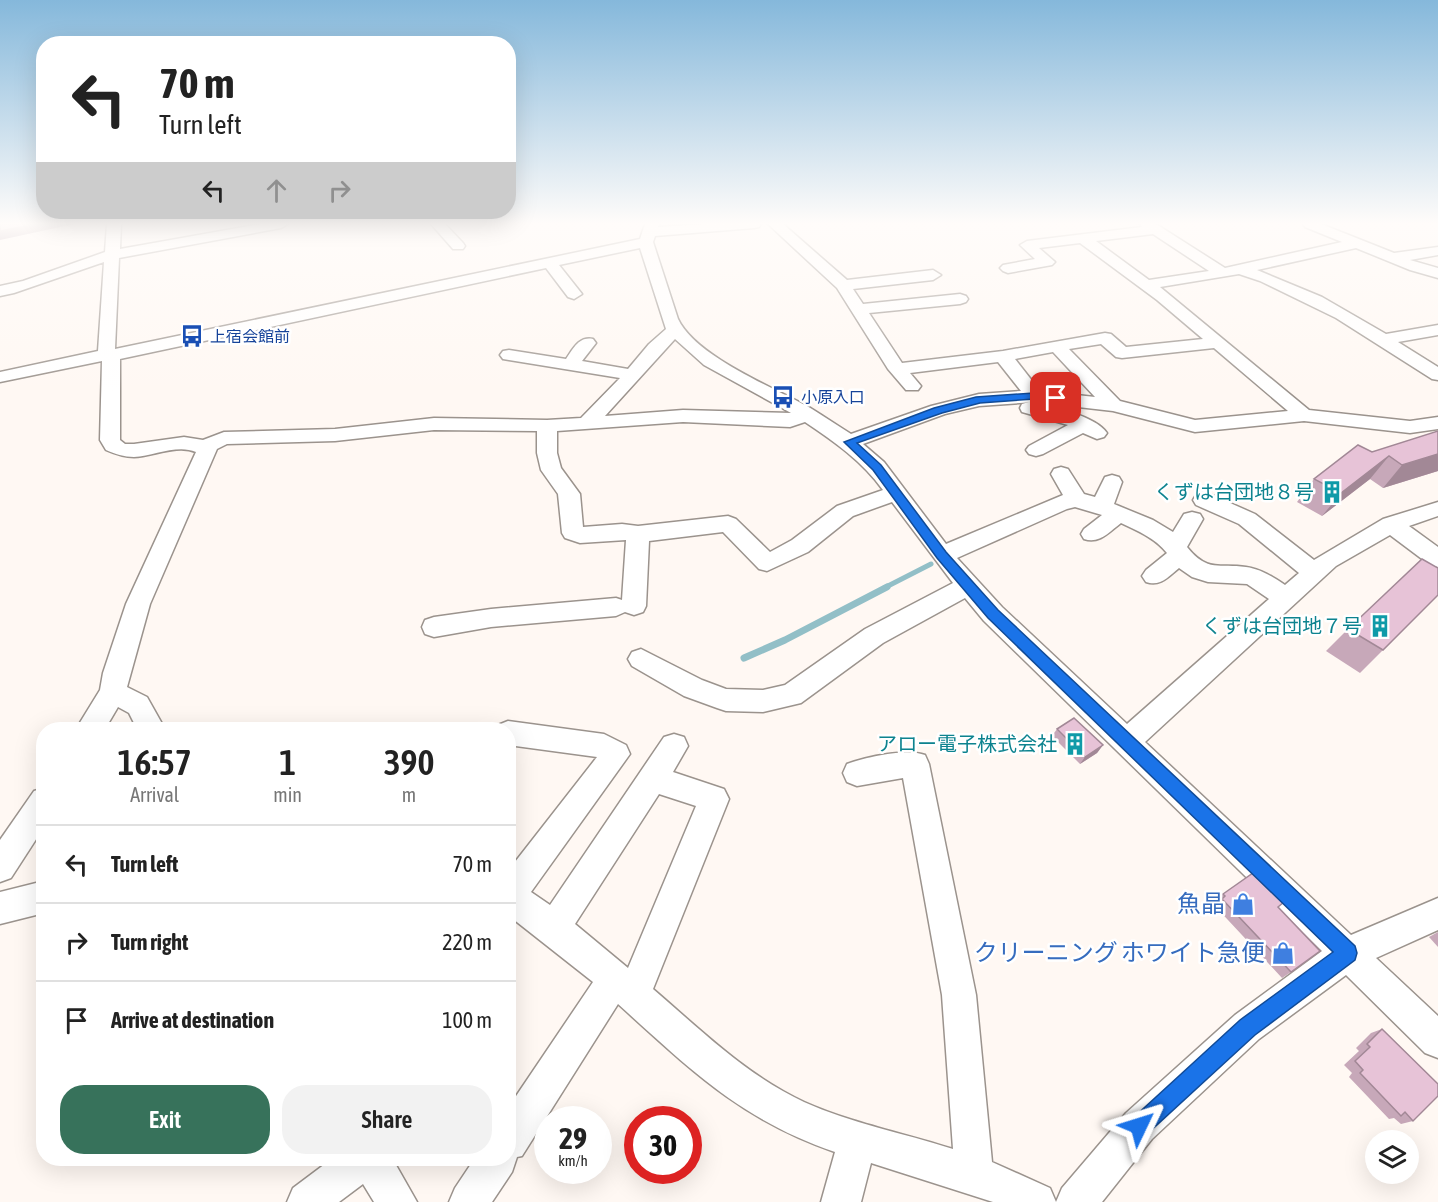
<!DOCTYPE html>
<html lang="en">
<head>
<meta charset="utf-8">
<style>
	:root { --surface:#fff; --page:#f2f2f2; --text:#222; --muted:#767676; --line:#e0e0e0; --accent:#37725b }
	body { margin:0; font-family:"Asap Condensed","Noto Sans JP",sans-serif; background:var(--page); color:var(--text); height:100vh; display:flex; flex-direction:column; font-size:22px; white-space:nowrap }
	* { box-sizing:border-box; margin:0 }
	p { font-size:20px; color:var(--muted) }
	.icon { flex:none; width:33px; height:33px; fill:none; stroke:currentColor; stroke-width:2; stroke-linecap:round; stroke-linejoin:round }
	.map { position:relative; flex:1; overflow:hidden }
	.details { position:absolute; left:36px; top:722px; width:480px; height:444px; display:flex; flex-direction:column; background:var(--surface); border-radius:24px; box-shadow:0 6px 24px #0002 }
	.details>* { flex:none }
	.top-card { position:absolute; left:36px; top:36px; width:480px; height:183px; border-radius:24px; box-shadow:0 6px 24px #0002; background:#fff; color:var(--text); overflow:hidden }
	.controls { position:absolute; left:1365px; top:1130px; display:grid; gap:12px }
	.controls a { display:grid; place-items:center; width:54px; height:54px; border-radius:50%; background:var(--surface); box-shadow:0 6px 24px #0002; font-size:30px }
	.speed { position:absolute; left:534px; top:1106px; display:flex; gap:12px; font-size:30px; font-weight:700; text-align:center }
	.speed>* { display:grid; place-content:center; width:78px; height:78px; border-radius:50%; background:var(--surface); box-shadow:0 6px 24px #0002; line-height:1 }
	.speed small { font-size:15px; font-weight:400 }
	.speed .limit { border:9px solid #d22; background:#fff; color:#111 }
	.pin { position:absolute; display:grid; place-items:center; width:51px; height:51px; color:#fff; margin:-26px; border-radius:12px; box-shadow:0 3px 9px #0006 }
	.me { position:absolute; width:66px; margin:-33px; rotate:49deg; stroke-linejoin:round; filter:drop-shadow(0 0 4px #0008) }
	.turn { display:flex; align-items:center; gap:21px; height:126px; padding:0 24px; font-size:27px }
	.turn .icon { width:78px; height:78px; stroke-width:2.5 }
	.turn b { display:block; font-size:42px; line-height:51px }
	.lanes { display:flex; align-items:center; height:57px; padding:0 24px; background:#0003; justify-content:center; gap:30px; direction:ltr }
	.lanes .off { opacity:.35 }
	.eta { display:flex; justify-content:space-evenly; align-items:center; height:102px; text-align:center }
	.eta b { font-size:36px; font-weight:600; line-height:42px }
	.primary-button { display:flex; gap:12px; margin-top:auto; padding:12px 24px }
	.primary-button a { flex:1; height:69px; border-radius:24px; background:var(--accent); color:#fff; font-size:24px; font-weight:600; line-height:69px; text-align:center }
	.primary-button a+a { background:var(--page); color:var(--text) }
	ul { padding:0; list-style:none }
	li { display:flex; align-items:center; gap:18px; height:78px; padding:0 24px; border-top:2px solid var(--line) }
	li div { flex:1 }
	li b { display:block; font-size:22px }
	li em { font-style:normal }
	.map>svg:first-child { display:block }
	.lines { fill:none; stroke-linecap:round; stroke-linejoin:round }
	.stream-far1 { stroke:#92bfc7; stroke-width:5 }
	.stream { stroke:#92bfc7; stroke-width:7 }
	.minor-casing { stroke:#9b938d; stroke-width:3 }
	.minor { fill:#fff; fill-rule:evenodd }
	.wall { fill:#c7a8b9 }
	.shaded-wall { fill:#a28896 }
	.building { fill:#e7c3d7; stroke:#a28896; stroke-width:1.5 }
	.route { fill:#1a73e8; stroke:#114b97; stroke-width:1.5 }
	.labels { text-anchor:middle; stroke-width:5; stroke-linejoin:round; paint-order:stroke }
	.far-transit-label { font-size:16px; fill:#164399; stroke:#fff; text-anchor:start }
	.culture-label { font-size:20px; fill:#0d838f; stroke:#fff; text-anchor:end }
	.near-shop-label { font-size:24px; fill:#366cbe; stroke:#fff; text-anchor:end }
</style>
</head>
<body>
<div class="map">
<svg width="1438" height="1202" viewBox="0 0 1438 1202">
	<rect width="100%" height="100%" fill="#fff8f3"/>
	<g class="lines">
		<polyline class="stream-far1" points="884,588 931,564"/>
		<polyline class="stream" points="744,658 785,640 887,587"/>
		<g class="minor-casing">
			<g id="minor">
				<path d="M 107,224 L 121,224 L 120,249 L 260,224 L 288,224 L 281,228 L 119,258 L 115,349 L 640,239 L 645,224 L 659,224 L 658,227 L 705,224 L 761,224 L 759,227 L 754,228 L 655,236 L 653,242 L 678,319 C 696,357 775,388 812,409 C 825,417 838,426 851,434 L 931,406 L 979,394 L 1021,391 L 998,362 L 910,373 L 921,386 L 918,390 L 906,390 L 888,369 L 837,288 L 768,224 L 783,224 L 847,280 L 933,270 L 941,275 L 933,280 L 853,289 L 863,304 L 960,294 L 966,296 L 968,299 L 966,302 L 960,304 L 869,313 L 902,363 L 1003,351 L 1105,333 L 1111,334 L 1126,347 L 1203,339 L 1157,300 L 1080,243 L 1039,248 L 1055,262 L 1052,265 L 1008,273 L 1003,271 L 1000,268 L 1003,265 L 1035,259 L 1020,245 L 1027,241 L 1142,227 L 1140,224 L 1156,224 L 1225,268 L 1342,242 L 1305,227 L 1303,224 L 1321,224 L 1394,253 L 1438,247 L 1438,255 L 1410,260 L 1438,268 L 1438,278 L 1410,270 L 1356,248 L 1257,270 L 1322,297 L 1386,334 L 1438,325 L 1438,335 L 1398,342 L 1438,367 L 1438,380 L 1432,379 L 1336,318 L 1260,281 L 1239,274 L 1160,287 L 1309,410 L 1410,421 L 1438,417 L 1438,429 L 1410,433 L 1304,421 L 1195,432 L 1113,411 L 1034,402 L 979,406 L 945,414 L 863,444 L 884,462 L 946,544 L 1063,495 L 1051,474 L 1054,469 L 1061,467 L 1068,469 L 1084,494 L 1095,497 L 1105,477 L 1112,475 L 1119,477 L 1122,482 L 1114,504 L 1153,520 L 1173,532 L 1184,514 L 1192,512 L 1200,514 L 1203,519 L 1187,547 C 1208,573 1219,563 1246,567 C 1261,569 1273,577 1285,585 L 1299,573 L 1239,524 L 1196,505 L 1193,500 L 1196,495 L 1204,493 L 1212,495 L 1255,514 L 1314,560 L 1383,519 L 1438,502 L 1438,516 L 1409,526 L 1438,547 L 1438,567 L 1430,565 L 1390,535 L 1336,566 L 1145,742 L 1351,935 L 1438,898 L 1438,930 L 1376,958 L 1438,1016 L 1438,1058 L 1425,1053 L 1346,975 L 1259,1039 L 1152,1139 L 1102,1202 L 1056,1202 L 1062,1188 L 1126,1113 L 1235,1015 L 1322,951 L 984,621 L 965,598 L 883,643 L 801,703 L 763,712 L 726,711 L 717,708 L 684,696 L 632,666 L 628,659 L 632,652 L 641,649 L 702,680 L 726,689 L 763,690 L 785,685 L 865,629 L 953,583 L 892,502 L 853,516 L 808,552 L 767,571 L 759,569 L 723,532 L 649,541 L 646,606 L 643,612 L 634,615 L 625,612 L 616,616 L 491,627 L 434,637 L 425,634 L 422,627 L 425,620 L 434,617 L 491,609 L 616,598 L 622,600 L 626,540 L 580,543 L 565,538 L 562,533 L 558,494 L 541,470 L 537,453 L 537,431 L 434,430 L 335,441 L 227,444 L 217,449 L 150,604 L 127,687 L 147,697 L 165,729 L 137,729 L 129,713 L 118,707 L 105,729 L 76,729 L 100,690 L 103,673 L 126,604 L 196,452 C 177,444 154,456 134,457 C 124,457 115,454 106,450 L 100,440 L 102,361 L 0,382 L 0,372 L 98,351 L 104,262 L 14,293 L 0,296 L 0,286 L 23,281 L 105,252 ZM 1153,234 L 1209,271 L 1149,280 L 1096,241 ZM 640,248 L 666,329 L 649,344 L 628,369 L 582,361 L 596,343 L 593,339 C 579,336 573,349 566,359 L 509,350 L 503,351 L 500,355 L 503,359 L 509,360 L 620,378 L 581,418 L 547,420 L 434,418 L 335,429 L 224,432 L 203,440 L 184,437 L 134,444 L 125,444 L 120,440 L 120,359 L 546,268 L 568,297 L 574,299 L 582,294 L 559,265 ZM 675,339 L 704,365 L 791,413 L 683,410 L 605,416 ZM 1101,344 L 1116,357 L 1122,358 L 1214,348 L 1288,411 L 1195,420 L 1120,401 L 1069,349 ZM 1053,352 L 1095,397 L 1040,391 L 1015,359 ZM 683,422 L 790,427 L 805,422 C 835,442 862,461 883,490 L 837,506 L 792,540 L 770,552 L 736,519 L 728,516 L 638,526 L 622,524 L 583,527 L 580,494 L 561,468 L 557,453 L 557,431 ZM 1075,507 L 1102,515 L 1084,529 L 1081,534 L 1084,539 C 1100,544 1109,532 1121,523 C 1138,531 1155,538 1167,553 L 1146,570 L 1142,576 L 1146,582 C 1160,587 1168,577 1179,568 L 1192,577 L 1208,582 L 1247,584 L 1269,599 L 1127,724 L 1002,607 L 957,558 L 1067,509 Z"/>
				<polygon points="431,224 445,224 463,243 465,246 463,249 453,249"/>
				<path d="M 1029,402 C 1049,406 1095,415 1107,433 L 1104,437 L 1097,439 L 1083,433 L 1043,454 L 1036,456 L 1029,454 L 1026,450 L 1029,446 L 1068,425 L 1022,412 L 1020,408 L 1022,404 Z"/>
				<path d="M 508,721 L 604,734 L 626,745 L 630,754 L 531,892 L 550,905 L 664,737 L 674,734 L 684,737 L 688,746 L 673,772 L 724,789 L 729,799 L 653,989 C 701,1030 746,1075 804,1102 C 851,1123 903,1133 953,1149 L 942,995 L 903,778 L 857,786 L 847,782 L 843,773 L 847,764 C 866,757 907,748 925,755 L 929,764 L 976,995 L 992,1162 L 1050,1188 L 1056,1202 L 993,1202 L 871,1163 L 861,1202 L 821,1202 L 835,1152 C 741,1120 690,1069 618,1004 L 522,1156 L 517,1157 L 512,1172 L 492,1202 L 449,1202 L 455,1188 L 475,1158 L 508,1158 L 508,1108 L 593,982 L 508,915 L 508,871 L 597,757 L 508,745 L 508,729 L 496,729 L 498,725 ZM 659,794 L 696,806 L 628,968 L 575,924 Z"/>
				<polygon points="44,788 44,827 11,878 0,882 0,840 34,791"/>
				<polygon points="44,881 44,913 0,924 0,892"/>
				<polygon points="333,1158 392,1158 417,1202 374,1202 363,1184 339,1202 287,1202 293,1188"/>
			</g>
		</g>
		<use href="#minor" class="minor"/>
	</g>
	<g class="wall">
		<polygon points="1438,431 1438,471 1383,488 1370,479 1322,516 1297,502 1314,479 1372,452"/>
		<polygon points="1348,629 1383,650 1360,673 1326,651"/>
		<polygon points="1057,729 1103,745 1097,753 1080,764 1052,736"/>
		<polygon points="1223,894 1278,907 1291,972 1282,978 1214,905 1218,902 1216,900"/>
		<polygon points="1438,932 1438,947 1429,937"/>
		<polygon points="1382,1029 1413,1121 1401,1124 1394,1118 1389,1119 1349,1077 1352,1073 1344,1065 1359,1051 1356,1048 1371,1033"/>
	</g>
	<g class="shaded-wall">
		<polygon points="36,224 74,224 0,240 0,231"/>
		<polygon points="1438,454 1438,471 1383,488 1402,465"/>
		<polygon points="1389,456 1370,479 1322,516 1341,493"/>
		<polygon points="1103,745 1097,753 1080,764 1085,757"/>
	</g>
	<g class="building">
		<polygon points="0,224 36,224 0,231"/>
		<polygon points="1438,431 1438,454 1402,465 1389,456 1341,493 1314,479 1358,445 1372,452"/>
		<polygon points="1422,559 1438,568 1438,595 1383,650 1348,629"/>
		<polygon points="1074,718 1103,745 1085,757 1057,729"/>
		<polygon points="1253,873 1284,902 1278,907 1320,951 1291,972 1222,899 1225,896 1223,894"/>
		<polygon points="1382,1029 1438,1084 1438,1096 1413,1121 1405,1112 1401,1116 1360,1073 1363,1070 1355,1061 1370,1047 1367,1044"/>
	</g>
	<linearGradient id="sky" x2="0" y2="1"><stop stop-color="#85b8db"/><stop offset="0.57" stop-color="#fffcfa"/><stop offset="1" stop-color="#fffcfa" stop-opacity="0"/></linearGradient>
	<rect width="1438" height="392" fill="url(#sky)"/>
	<polygon class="route" points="1034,393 1056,395 1061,398 1056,401 1034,399 980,403 942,413 857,443 881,465 946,552 998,610 1355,946 1357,953 1355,960 1255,1035 1147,1134 1139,1137 1132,1134 1128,1126 1132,1119 1240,1020 1333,952 988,618 937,558 873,470 844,442 934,408 976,397"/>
	<defs>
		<g id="bus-bare" transform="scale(1.8)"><path d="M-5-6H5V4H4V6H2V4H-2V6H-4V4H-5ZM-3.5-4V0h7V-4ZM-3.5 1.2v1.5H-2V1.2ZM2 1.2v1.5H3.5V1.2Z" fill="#1a4fb4" stroke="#fff" stroke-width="2.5" paint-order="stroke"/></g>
		<g id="building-bare" transform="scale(1.8)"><path d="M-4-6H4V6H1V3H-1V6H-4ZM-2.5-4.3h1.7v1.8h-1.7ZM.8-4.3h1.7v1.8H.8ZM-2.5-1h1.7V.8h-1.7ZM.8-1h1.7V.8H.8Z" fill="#0f9aa8" stroke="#fff" stroke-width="2.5" paint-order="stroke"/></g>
		<g id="shop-bare" transform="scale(1.8)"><path d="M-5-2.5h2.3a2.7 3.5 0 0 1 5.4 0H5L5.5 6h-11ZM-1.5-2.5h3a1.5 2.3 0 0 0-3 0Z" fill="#3f7fe0" stroke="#fff" stroke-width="2.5" paint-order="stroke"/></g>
	</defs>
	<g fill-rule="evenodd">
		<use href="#bus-bare" x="192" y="336"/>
		<use href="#bus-bare" x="783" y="397"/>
		<use href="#building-bare" x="1332" y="492"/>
		<use href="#building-bare" x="1380" y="626"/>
		<use href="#building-bare" x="1075" y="744"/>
		<use href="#shop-bare" x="1243" y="904"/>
		<use href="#shop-bare" x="1283" y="953"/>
	</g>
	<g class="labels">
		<g class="far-transit-label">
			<text x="210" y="342">上宿会館前</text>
			<text x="801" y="403">小原入口</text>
		</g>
		<g class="culture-label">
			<text x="1314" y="499">くずは台団地８号</text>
			<text x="1362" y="633">くずは台団地７号</text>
			<text x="1057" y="751">アロー電子株式会社</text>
		</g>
		<g class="near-shop-label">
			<text x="1225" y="912">魚晶</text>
			<text x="1265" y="961">クリーニング ホワイト急便</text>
		</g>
	</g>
</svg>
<div class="controls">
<a><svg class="icon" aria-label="layers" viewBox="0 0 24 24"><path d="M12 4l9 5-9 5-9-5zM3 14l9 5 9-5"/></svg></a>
</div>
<div class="speed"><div>29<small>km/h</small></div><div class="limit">30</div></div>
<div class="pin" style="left:1056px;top:398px;background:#d93025"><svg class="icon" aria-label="arrive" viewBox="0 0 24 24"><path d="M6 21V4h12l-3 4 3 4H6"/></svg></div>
<svg class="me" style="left:1139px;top:1126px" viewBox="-20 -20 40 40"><path d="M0-17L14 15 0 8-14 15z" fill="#1a73e8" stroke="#fff" stroke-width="4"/></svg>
<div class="top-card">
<div class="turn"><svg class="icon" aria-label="left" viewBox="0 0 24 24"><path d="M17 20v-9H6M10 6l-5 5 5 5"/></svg><div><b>70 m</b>Turn left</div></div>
<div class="lanes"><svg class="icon" aria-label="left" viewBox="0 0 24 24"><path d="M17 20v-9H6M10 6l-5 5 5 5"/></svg><svg class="icon off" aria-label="ahead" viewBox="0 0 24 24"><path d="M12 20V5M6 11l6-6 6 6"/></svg><svg class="icon off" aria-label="right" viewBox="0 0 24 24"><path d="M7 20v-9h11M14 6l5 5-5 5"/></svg></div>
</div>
<section class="details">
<div class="eta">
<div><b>16:57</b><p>Arrival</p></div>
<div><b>1</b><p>min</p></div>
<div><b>390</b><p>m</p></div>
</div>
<ul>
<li><svg class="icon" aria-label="left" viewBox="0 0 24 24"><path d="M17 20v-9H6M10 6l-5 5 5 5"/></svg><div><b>Turn left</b></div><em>70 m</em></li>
<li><svg class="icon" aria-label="right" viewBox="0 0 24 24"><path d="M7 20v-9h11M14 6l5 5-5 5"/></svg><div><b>Turn right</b></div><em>220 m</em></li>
<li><svg class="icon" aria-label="arrive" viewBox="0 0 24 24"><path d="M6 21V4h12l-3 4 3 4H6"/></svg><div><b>Arrive at destination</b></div><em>100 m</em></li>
</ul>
<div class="primary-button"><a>Exit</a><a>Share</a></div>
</section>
</div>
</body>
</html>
